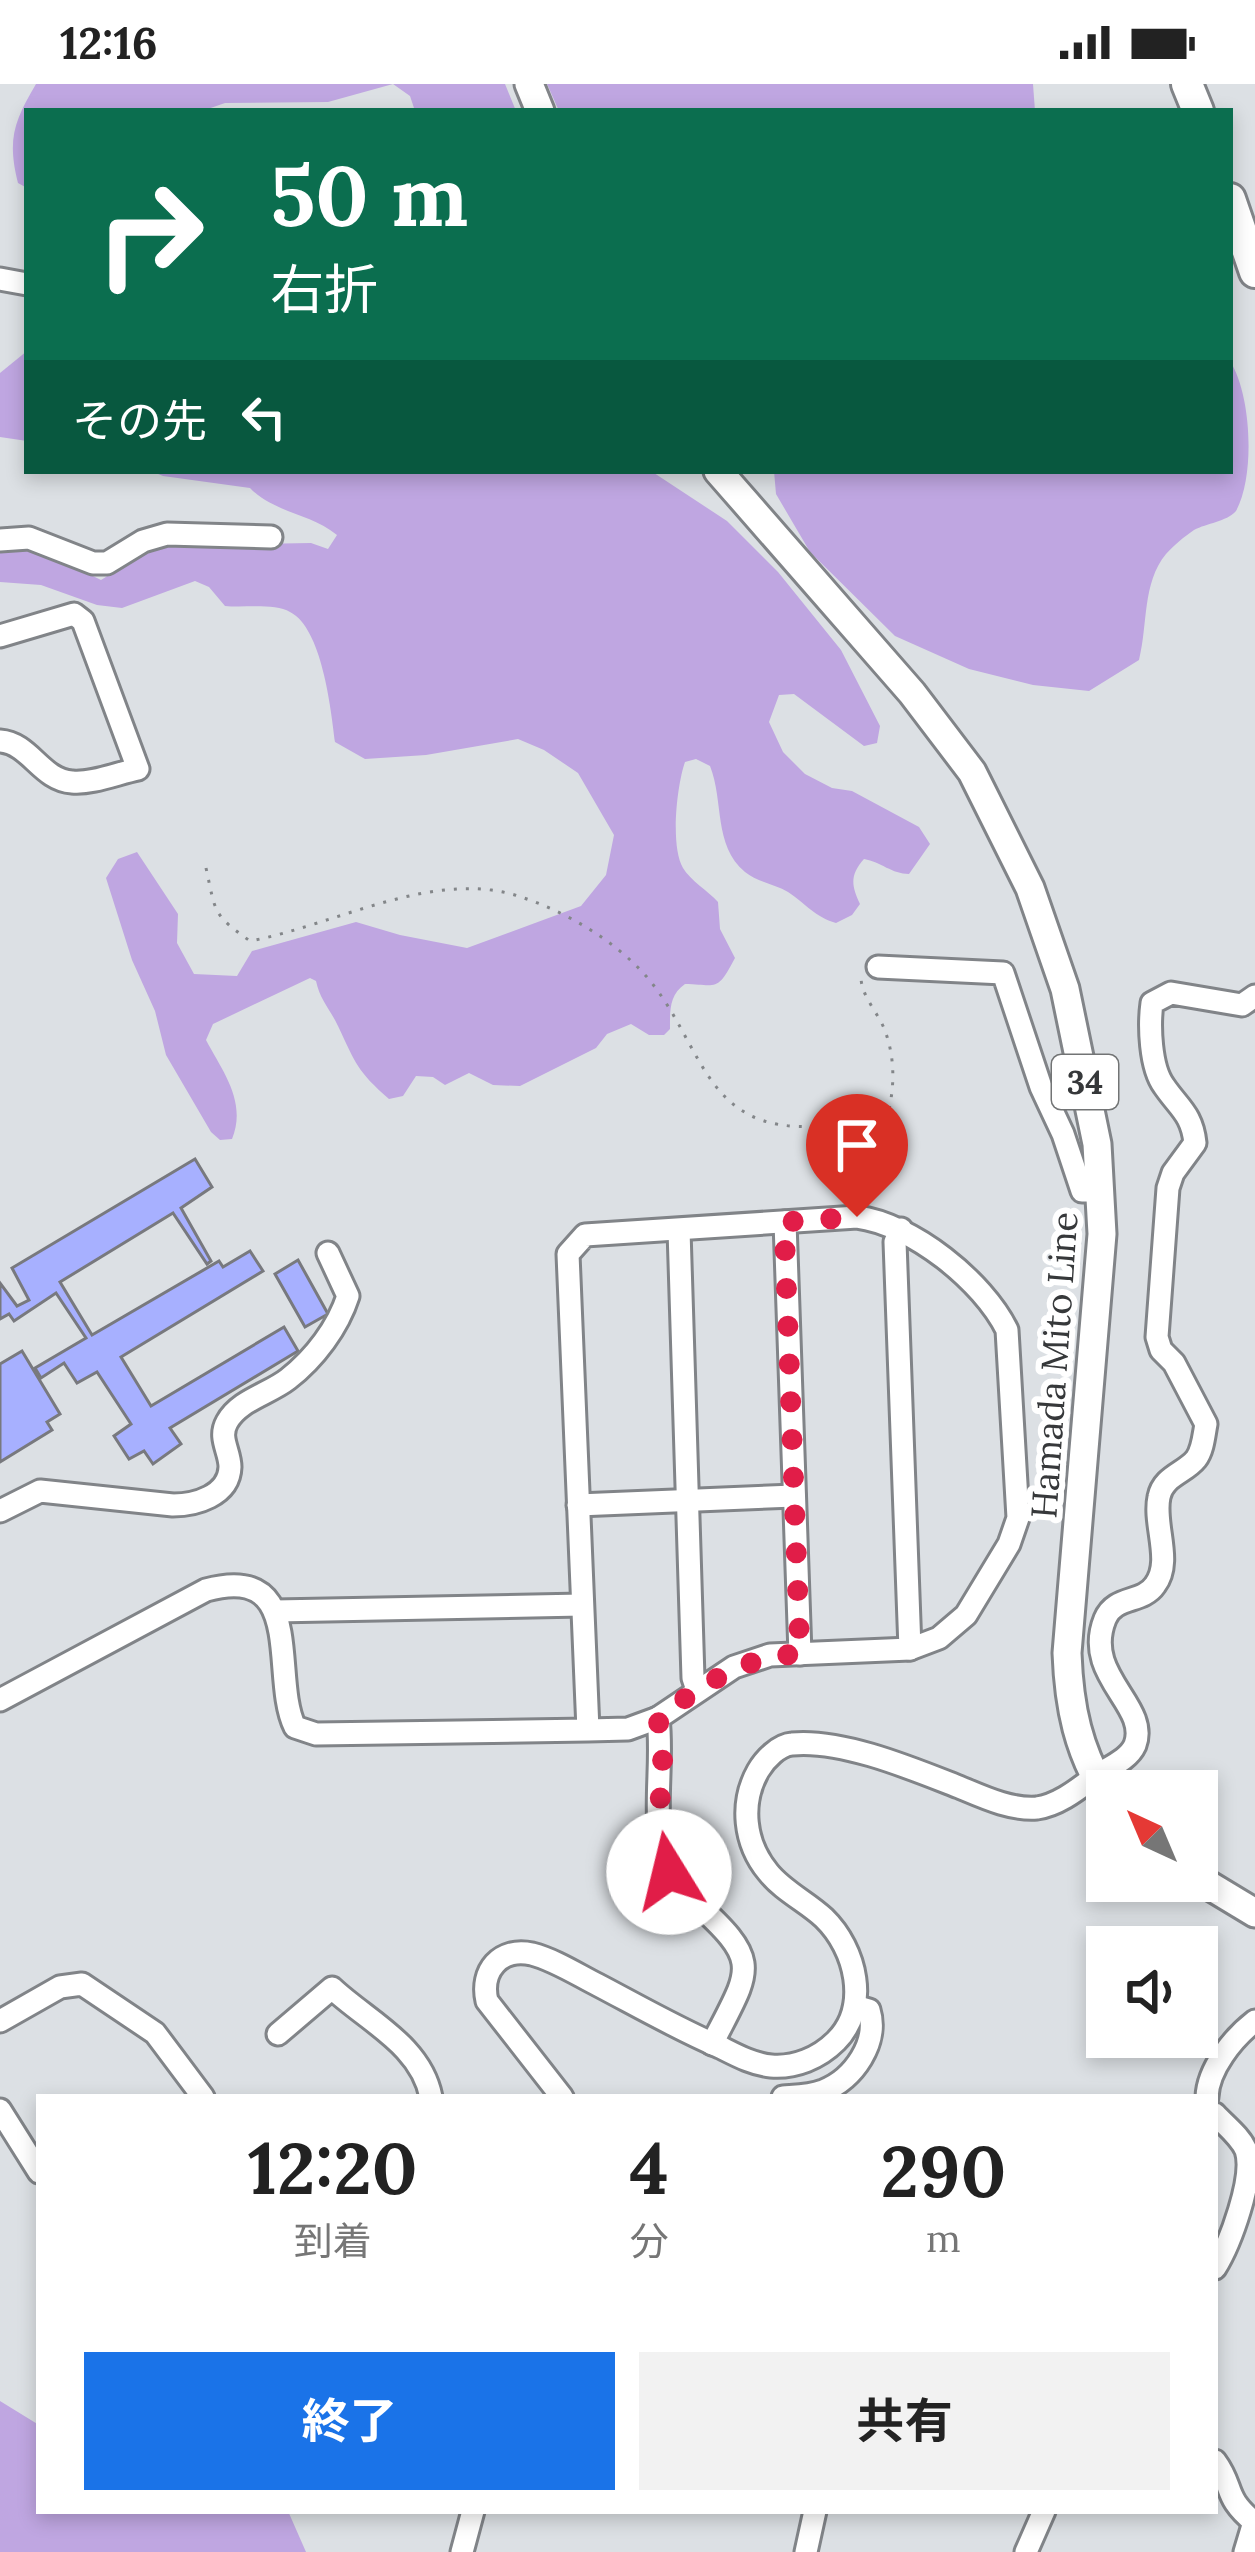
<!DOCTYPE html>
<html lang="ja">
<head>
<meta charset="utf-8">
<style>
	:root { --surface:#fff; --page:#f2f2f2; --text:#222; --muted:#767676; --accent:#1a73e8 }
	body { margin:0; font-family:Lora,"Noto Sans JP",serif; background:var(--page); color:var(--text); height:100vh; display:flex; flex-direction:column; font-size:45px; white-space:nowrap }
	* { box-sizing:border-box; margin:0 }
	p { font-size:39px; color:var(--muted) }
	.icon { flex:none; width:66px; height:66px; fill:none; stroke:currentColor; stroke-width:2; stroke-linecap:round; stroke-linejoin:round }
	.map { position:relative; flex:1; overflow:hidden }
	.side { position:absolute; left:36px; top:2010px; width:1182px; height:420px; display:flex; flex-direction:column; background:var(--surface); border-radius:0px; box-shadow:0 6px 18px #0003 }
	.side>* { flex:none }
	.top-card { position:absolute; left:24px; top:24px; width:1209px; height:366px; border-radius:0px; box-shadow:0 6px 18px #0003; background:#0b6e4f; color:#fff; overflow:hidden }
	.needle { width:78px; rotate:316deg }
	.controls { position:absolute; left:1086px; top:1686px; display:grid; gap:24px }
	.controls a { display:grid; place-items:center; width:132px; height:132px; border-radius:0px; background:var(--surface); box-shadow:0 6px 18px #0003; font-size:60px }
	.pin { position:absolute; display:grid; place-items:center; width:102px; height:102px; color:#fff; margin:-123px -51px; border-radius:50% 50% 50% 0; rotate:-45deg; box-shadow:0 0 12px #0007 }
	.pin .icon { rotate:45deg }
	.me { position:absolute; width:132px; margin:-66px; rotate:351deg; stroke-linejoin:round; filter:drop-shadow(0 0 9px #0008) }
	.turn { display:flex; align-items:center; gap:42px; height:252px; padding:0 48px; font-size:54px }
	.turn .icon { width:156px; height:156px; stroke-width:2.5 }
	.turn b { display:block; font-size:84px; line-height:102px }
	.then { display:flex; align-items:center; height:114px; padding:0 48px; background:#0003; gap:24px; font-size:45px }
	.eta { display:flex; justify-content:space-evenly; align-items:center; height:204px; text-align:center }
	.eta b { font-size:72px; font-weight:700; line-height:84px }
	.cta { display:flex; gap:24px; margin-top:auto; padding:24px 48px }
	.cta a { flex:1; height:138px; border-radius:0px; background:var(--accent); color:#fff; font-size:48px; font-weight:700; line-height:138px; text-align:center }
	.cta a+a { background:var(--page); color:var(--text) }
	.status { display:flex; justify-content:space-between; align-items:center; height:84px; padding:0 60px; background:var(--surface); direction:ltr }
	.status svg { height:33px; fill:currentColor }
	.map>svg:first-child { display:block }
	.green { fill:#bfa6e1 }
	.building { fill:#a7b0ff; stroke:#78797e; stroke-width:3 }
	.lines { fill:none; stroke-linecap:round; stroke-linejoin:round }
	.minor-casing { stroke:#818488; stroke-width:27 }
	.major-casing { stroke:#818488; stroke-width:33 }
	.highway-casing { stroke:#818488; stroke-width:36 }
	.path { stroke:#838689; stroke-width:3; stroke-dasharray:3 9; stroke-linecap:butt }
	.minor { stroke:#fff; stroke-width:21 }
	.major { stroke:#fff; stroke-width:27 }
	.highway { stroke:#fff; stroke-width:30 }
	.route { stroke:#e11d48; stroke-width:21; stroke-dasharray:0 37.8 }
	.labels { text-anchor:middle; stroke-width:12; stroke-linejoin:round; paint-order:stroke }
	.shield { fill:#fff; stroke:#727475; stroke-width:3 }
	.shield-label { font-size:33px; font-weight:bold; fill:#36383a }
	.street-label { font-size:36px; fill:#36383a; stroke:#fff }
</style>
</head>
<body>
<div class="status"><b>12:16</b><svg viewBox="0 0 49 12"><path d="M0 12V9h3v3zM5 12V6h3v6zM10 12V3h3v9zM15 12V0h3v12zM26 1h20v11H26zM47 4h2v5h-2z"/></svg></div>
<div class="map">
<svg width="1255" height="2468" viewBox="0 0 1255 2468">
	<rect width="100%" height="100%" fill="#dce0e4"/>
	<g class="green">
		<path d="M 36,0 L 505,0 L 516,27 L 415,27 L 410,12 L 393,0 L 328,18 L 225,19 L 202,27 L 27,27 L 27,104 L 18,99 C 7,56 14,37 36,0 Z"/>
		<polygon points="547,0 1033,0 1035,27 559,27"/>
		<polygon points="27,267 27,357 0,353 0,289"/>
		<path d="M 1230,277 C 1252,312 1255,393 1236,427 C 1226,438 1207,439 1194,446 C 1185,452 1173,462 1166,470 C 1142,499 1148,541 1139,576 L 1089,607 L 1033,601 L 969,585 L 895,552 L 810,468 L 776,410 L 774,387 L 1230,387 Z"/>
		<path d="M 151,387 L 651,387 L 727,437 L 778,488 L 841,566 L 880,642 L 877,659 L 864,662 L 794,610 L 779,611 L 769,638 L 783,668 L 805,690 L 832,704 L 852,707 L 919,743 L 930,760 L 909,790 C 892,790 881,778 864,775 C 850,791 851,801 860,820 L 852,831 L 836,839 C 815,833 806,820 788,808 C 775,800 757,798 745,788 C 713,761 724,717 710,682 L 696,675 L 685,678 C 677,701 670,762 683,784 C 690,796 708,807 718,818 L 720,845 L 735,874 C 717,908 718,901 685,900 C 669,911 670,927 670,945 L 664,951 L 649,951 L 631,940 L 607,950 L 596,964 L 520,1002 L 493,1001 L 469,989 L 445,1001 L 433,993 L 416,992 L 403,1012 L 389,1015 C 357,987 356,980 338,942 C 330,925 320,916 316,897 L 310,894 L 213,940 L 206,956 C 223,988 247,1018 232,1055 L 220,1056 L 211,1048 L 166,971 L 155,927 L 132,876 L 106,794 L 118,775 L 137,768 L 178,830 L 177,859 L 194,890 L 237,892 L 252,867 L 356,838 L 400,851 L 467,864 L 581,822 L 606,791 L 614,751 L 578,689 L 544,666 L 518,655 L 426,671 L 365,675 L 335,658 C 331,625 322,544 290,528 C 275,519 244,524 225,522 L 209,503 L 195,497 L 122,524 L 97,521 L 41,501 L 0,498 L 0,459 L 32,462 L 101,496 L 156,462 L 311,459 L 328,465 L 337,451 C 310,429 274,429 250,404 L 163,392 Z"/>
		<polygon points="0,2317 39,2341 39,2427 288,2427 306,2468 0,2468"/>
	</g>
	<g class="building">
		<polygon points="195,1075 212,1103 181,1124 211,1177 207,1180 173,1129 60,1198 92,1251 219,1177 223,1183 250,1167 263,1187 121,1273 151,1322 284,1243 298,1267 170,1344 181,1360 153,1380 144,1367 129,1375 114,1352 131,1340 97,1288 77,1299 64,1279 41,1294 35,1284 86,1254 56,1209 14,1237 9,1230 0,1235 0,1199 17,1222 29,1216 12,1184"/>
		<polygon points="298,1176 328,1230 305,1243 275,1190"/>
		<polygon points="22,1267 60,1330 47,1338 52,1346 0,1378 0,1280"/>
	</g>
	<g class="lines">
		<g class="minor-casing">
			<g id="minor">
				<polyline points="0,195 27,200"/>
				<polyline points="0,456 29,454 93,479 107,479 143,457 167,450 271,453"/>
				<path d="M 0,552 L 74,530 L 83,537 L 138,685 C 118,689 92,700 72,698 C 41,696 30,659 0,657"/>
				<polyline points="878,883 1003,889 1041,1003 1063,1050 1082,1107 1102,1107"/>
				<polyline points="785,1138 800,1570"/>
				<polyline points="901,1145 895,1158 910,1565"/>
				<polyline points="679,1146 693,1594 697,1606"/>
				<polyline points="578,1421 794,1412"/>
				<path d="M 0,1427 L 40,1407 L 173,1421 C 195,1421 229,1412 230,1383 C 230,1367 218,1354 227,1338 C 239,1316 269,1310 288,1295 C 315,1274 338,1243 348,1212 L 328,1169"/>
				<polyline points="275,1527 582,1521"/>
				<path d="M 0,1616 L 206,1506 C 308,1478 270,1593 295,1643 L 316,1650 L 588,1646 L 628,1645 L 658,1634 L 734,1583 L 770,1571 L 910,1565 L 939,1554 L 966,1531 L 1009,1460 L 1018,1434 L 1007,1246 C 983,1197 912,1140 857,1133 L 585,1151 L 568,1170 L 588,1646"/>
				<path d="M 658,1634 C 664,1683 650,1736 667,1782 C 672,1796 685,1809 696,1819 C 763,1879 750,1885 712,1960"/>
				<polyline points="0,1937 60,1903 82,1900 155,1949 203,2013"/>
				<path d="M 278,1950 L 332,1904 C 367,1937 421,1961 431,2013"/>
				<path d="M 562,2013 L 487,1917 C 480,1887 500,1863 532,1870 C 555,1876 578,1891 598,1901 C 638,1922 678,1945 720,1963 C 736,1971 752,1980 771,1982 C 795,1984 819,1974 836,1957 C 870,1923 856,1865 824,1834 C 807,1818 783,1807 768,1788 C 744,1759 740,1719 758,1687 C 765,1675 779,1661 792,1660 C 842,1655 913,1685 959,1703 C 983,1713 1010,1726 1037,1724 C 1058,1721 1077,1706 1093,1694 C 1106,1684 1128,1677 1135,1661 C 1150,1621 1082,1592 1105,1535 C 1115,1511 1142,1520 1155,1501 C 1173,1477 1153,1441 1159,1413 C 1163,1392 1185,1389 1196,1375 C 1203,1366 1204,1350 1206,1340 L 1174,1279 L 1161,1266 L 1157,1253 L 1168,1104 L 1173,1089 L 1195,1059 C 1192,1030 1179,1024 1164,1002 C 1150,983 1149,941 1152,919 L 1171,909 L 1242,921 L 1255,912"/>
				<path d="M 783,2013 C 797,2012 811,2012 823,2007 C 854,1995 879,1958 869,1926 L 855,1922"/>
				<path d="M 1207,2013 C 1208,1985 1233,1954 1255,1937"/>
				<polyline points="0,2026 39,2088"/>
				<path d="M 1215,2030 C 1225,2041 1240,2052 1246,2066 C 1255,2093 1230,2160 1215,2184"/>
				<path d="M 1215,2377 C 1235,2404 1222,2412 1255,2439"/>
				<polyline points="462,2468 473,2427"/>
				<polyline points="806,2468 815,2427"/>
				<polyline points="1026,2468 1044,2427"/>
				<polyline points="1245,2468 1254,2438"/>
			</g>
		</g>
		<g class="major-casing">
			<g id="major">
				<polyline points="529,0 540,27"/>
				<path d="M 718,387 L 912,609 L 972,688 L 1030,804 L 1065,905 L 1097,1060 L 1102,1150 L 1067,1569 C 1069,1623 1078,1667 1107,1713"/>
				<polyline points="1197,1794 1255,1829"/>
			</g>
		</g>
		<g class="highway-casing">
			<g id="highway">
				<polyline points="1187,0 1198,27"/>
				<polyline points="1230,115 1255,188"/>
			</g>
		</g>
		<path class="path" d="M 206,784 C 216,829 212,830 250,857 C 337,841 437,782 524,814 C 568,829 615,857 646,892 C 704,959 703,1050 817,1042 C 842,1041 867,1043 888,1030 C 895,1001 895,972 884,944 C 876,926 860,910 861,891"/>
		<use href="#minor" class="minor"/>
		<use href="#major" class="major"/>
		<use href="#highway" class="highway"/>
	</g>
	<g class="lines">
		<path class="route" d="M 669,1788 L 658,1751 L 663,1670 L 658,1634 C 703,1601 743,1572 800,1570 L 784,1138 L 857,1133"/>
	</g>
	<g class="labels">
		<rect class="shield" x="1052" y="971" width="66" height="54" rx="9"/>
		<g class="shield-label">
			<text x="1085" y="1010">34</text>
		</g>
		<g class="street-label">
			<text transform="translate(1054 1281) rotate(-86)" y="13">Hamada Mito Line</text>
		</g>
	</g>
</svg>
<div class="controls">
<a><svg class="needle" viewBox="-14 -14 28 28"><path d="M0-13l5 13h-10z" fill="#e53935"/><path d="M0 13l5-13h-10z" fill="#767676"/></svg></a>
<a><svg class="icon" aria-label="sound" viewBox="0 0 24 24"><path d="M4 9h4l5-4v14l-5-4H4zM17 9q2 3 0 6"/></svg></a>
</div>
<div class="pin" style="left:857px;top:1133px;background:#d93025"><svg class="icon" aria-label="arrive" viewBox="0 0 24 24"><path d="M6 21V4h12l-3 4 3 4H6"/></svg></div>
<svg class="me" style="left:669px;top:1788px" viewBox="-20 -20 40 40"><circle r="19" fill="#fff"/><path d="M0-13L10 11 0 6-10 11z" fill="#e11d48"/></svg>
<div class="top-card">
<div class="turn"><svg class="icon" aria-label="right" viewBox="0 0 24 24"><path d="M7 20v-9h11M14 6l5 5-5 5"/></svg><div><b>50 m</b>右折</div></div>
<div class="then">その先<svg class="icon" aria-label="left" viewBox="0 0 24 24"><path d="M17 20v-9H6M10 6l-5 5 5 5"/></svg></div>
</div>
<section class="side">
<div class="eta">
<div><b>12:20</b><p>到着</p></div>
<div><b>4</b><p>分</p></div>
<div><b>290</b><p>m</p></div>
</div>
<div class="cta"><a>終了</a><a>共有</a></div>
</section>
</div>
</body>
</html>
